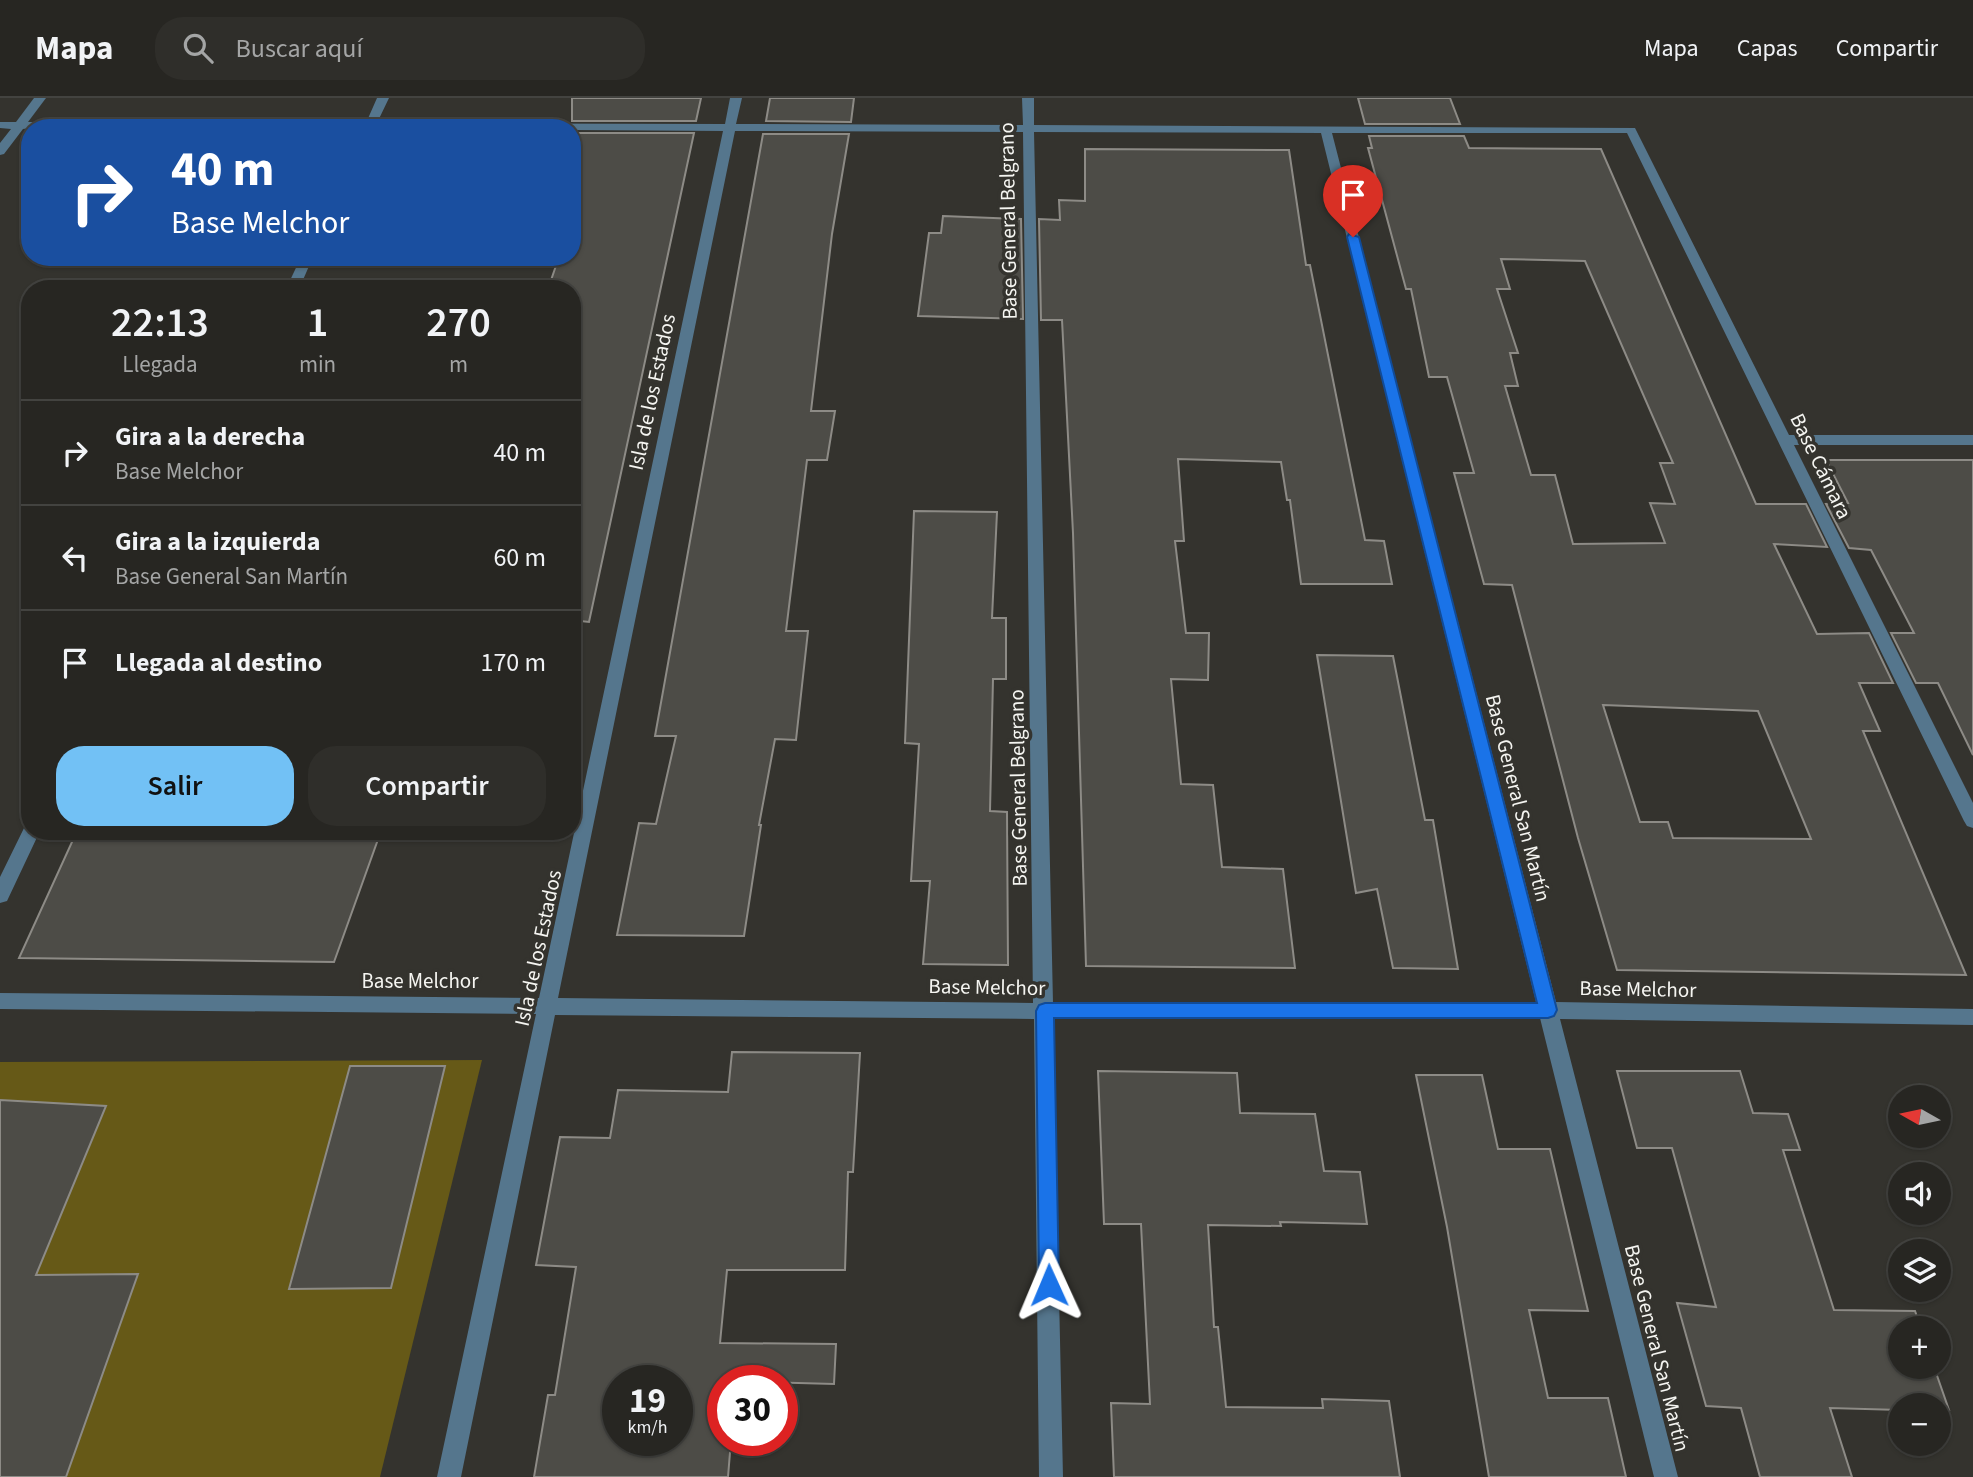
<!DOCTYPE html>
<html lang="es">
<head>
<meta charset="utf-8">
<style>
	:root { --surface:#272622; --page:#2f2e2a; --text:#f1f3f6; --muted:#a4a5a5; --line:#434340; --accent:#72c1f5 }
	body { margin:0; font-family:"Source Sans 3",sans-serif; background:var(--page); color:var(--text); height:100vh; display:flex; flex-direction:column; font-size:26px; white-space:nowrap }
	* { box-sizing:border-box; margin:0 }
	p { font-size:23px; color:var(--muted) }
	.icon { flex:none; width:38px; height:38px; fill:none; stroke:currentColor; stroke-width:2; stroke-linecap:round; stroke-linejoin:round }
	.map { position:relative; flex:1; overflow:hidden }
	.drawer { position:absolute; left:21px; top:182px; width:560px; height:560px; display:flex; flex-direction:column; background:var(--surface); border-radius:28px; box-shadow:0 2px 5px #0004,0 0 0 2px var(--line) }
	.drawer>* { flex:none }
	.hud { position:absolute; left:21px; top:21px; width:560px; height:147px; border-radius:28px; box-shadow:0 2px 5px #0004,0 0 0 2px var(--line); background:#1a4fa0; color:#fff; overflow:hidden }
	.needle { width:46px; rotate:279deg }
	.controls { position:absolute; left:1888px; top:987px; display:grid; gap:14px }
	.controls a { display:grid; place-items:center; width:63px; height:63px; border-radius:50%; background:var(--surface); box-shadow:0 2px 5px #0004,0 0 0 2px var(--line); font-size:35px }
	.speed { position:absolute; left:602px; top:1267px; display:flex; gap:14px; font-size:35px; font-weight:700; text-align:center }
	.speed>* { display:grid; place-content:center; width:91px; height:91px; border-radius:50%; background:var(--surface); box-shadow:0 2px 5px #0004,0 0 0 2px var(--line); line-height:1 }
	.speed small { font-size:18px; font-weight:400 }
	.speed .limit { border:10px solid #d22; background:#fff; color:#111 }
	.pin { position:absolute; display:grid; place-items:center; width:60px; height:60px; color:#fff; margin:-72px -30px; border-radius:50% 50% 50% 0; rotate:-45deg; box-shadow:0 0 7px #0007 }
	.pin .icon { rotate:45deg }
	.me { position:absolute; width:77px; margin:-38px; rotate:359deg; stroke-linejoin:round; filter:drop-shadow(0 0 5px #0008) }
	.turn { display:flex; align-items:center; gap:24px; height:147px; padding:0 35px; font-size:32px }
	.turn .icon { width:91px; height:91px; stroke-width:2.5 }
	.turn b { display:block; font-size:49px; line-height:60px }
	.eta { display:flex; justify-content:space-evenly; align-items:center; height:119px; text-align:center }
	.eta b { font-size:42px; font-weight:600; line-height:49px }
	.primary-button { display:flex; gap:14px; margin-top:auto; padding:14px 35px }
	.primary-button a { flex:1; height:80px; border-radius:28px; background:var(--accent); color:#111; font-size:28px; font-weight:600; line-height:80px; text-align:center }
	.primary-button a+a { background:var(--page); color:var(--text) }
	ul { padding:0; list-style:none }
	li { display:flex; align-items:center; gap:21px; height:105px; padding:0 35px; border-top:2px solid var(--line) }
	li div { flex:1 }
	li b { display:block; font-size:26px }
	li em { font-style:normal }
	header { display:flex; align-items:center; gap:42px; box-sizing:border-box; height:98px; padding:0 35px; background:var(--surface); border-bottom:2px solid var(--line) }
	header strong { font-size:33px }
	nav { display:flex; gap:38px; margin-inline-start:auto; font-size:24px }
	.search { width:490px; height:63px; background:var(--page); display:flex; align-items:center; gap:18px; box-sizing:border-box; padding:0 24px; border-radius:28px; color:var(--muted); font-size:26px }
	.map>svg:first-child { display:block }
	.green { fill:#665917 }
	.building { fill:#4d4c47; stroke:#8d8b86; stroke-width:2; fill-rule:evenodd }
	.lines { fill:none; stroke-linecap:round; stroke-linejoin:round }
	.minor { fill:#55768d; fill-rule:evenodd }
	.route { fill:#1a73e8; stroke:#114b97; stroke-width:2 }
	.labels { text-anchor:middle; stroke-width:7; stroke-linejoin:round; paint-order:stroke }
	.street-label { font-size:21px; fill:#f5f5f1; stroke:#34332e }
</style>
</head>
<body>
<header>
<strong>Mapa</strong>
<div class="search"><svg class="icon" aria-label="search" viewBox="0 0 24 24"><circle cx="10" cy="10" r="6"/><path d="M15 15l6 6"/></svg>Buscar aquí</div>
<nav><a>Mapa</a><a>Capas</a><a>Compartir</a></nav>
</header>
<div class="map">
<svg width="1973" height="1379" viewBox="0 0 1973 1379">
	<rect width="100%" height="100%" fill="#34332e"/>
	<polygon class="green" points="482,962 380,1379 0,1379 0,964"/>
	<g class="building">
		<polygon points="572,0 701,0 696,23 572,23"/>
		<polygon points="770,0 854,0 851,24 766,23"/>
		<polygon points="1358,0 1450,0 1460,26 1365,26"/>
		<polygon points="572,35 694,35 589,524 572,522 572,189 549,188 559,159 572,159"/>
		<polygon points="763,36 849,36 832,136 811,313 835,313 827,362 807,362 786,533 808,533 796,642 775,641 759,727 761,727 744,838 617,837 639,725 656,726 676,638 655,638"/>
		<path d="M 1369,38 L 1464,38 L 1469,50 L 1601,51 L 1756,406 L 1806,406 L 1827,449 L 1774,446 L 1817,536 L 1869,535 L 1893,585 L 1859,585 L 1880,633 L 1863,633 L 1966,877 L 1617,872 L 1578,740 L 1512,487 L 1484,486 L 1454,375 L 1474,375 L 1447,279 L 1429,279 L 1411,191 L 1406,191 L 1368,50 L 1372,50 ZM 1501,161 L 1585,163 L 1673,365 L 1660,365 L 1675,406 L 1650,405 L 1665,445 L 1573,446 L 1555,377 L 1531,377 L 1505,288 L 1518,288 L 1510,255 L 1518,255 L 1497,191 L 1510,191 ZM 1603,607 L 1758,613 L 1811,741 L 1673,740 L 1668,724 L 1640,724 Z"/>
		<polygon points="1085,51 1289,52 1306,167 1310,167 1365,442 1384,443 1392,486 1301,486 1290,402 1287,402 1281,364 1178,361 1184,443 1175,443 1186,535 1209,535 1208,582 1171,581 1181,686 1213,687 1222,769 1283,771 1295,870 1086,868 1073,435 1062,222 1041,222 1039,121 1060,122 1059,102 1085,103"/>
		<polygon points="943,118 1021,121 1023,221 918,218 929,135 941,135"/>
		<polygon points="1826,362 1973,362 1973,657 1938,585 1916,585 1891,535 1914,535 1871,452 1849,450 1826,406 1848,405"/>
		<polygon points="914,413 997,414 992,520 1006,520 1006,581 993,581 990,713 1007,714 1008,867 923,866 930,783 911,783 919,646 905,645"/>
		<polygon points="1317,557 1393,558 1425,722 1433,722 1458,871 1393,870 1377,791 1356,795"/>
		<polygon points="77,733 381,733 334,864 19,860"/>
		<path d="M 732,954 L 860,955 L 853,1074 L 848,1074 L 845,1172 L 727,1172 L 720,1245 L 836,1246 L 834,1286 L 723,1283 L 723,1342 L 731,1342 L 728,1379 L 534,1379 L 548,1297 L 555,1297 L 576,1169 L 536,1167 L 560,1039 L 610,1040 L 618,992 L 728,994 ZM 618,1283 L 677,1283 L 677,1342 L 618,1342 Z"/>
		<polygon points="350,968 445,968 391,1190 289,1191"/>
		<polygon points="1098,973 1237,975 1240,1015 1315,1016 1324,1073 1360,1074 1367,1126 1280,1124 1281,1128 1208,1127 1214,1229 1218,1229 1226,1309 1323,1310 1322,1301 1389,1303 1400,1379 1114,1379 1111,1305 1150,1306 1141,1126 1104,1126"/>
		<polygon points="1617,973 1740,973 1753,1015 1788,1016 1800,1052 1783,1052 1834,1212 1915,1213 1921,1230 1900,1230 1900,1269 1934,1269 1949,1312 1939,1312 1939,1307 1900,1307 1900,1312 1830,1310 1852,1379 1760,1379 1741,1310 1706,1308 1677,1205 1716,1209 1672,1050 1637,1050"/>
		<polygon points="1416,977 1482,977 1498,1051 1550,1051 1588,1213 1529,1212 1548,1300 1608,1300 1626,1379 1489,1379 1447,1129"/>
		<polygon points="0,1002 106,1008 36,1177 138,1176 66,1379 0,1379"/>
	</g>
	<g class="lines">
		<g class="minor">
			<path d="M 34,0 L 46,0 L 28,24 L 366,25 L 377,0 L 389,0 L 377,25 L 725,26 L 730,0 L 742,0 L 736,26 L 1023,27 L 1022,0 L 1034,0 L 1034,27 L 1635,30 L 1789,337 L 1973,337 L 1973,347 L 1794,347 L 1973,705 L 1973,730 L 1967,728 L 1964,723 L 1627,35 L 1332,35 L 1556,904 L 1973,911 L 1973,927 L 1560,921 L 1678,1379 L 1654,1379 L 1540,920 L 1053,921 L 1063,1379 L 1039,1379 L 1034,921 L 555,917 L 461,1379 L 437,1379 L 536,916 L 0,911 L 0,895 L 539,900 L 723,33 L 572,32 L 572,30 L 30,30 L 23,31 L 4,56 L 0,57 L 0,45 L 11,31 L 0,30 L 0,24 L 16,24 ZM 735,33 L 1023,34 L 1033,905 L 558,900 ZM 1034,34 L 1321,35 L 1536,904 L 1053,905 Z"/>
			<polygon points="301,159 313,159 299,191 286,191"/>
			<polygon points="30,726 30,733 40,733 7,803 0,805 0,779 25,728"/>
		</g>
	</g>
	<polygon class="route" points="1349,136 1359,139 1557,912 1554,918 1548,920 1054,920 1059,1187 1056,1194 1049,1197 1042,1194 1039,1187 1036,913 1039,907 1045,905 1537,905 1347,139"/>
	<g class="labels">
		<g class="street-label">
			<text transform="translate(1008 123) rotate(-91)" y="7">Base General Belgrano</text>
			<text transform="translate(652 294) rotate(-78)" y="7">Isla de los Estados</text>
			<text transform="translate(1821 368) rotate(64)" y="7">Base Cámara</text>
			<text transform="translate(1018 690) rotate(-91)" y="7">Base General Belgrano</text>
			<text transform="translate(1518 700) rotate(76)" y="7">Base General San Martín</text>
			<text transform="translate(538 850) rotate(-78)" y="7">Isla de los Estados</text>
			<text x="420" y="890">Base Melchor</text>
			<text transform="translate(987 889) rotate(1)" y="7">Base Melchor</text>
			<text transform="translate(1638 891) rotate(1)" y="7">Base Melchor</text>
			<text transform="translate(1657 1250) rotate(76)" y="7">Base General San Martín</text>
		</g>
	</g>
</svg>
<div class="controls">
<a><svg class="needle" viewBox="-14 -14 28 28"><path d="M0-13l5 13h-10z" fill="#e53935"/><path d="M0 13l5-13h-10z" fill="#a4a5a5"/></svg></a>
<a><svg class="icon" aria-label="sound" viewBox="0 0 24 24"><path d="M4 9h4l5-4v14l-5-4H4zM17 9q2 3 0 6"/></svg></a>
<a><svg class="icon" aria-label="layers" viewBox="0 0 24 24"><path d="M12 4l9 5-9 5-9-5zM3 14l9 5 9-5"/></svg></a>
<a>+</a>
<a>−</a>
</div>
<div class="speed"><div>19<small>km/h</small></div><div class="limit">30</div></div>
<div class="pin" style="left:1353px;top:139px;background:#d93025"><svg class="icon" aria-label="arrive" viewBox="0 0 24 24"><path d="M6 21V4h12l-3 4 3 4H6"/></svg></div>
<svg class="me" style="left:1049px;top:1187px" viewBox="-20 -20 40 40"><path d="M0-17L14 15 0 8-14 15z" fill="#1a73e8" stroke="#fff" stroke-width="4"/></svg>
<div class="hud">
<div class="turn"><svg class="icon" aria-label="right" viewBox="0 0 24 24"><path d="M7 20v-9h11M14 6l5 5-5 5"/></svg><div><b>40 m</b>Base Melchor</div></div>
</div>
<section class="drawer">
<div class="eta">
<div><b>22:13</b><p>Llegada</p></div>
<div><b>1</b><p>min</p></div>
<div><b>270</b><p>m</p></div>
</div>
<ul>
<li><svg class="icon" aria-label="right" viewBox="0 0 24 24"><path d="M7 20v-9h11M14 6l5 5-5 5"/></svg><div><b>Gira a la derecha</b><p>Base Melchor</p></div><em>40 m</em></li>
<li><svg class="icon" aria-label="left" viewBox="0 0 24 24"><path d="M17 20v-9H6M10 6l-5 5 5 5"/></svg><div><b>Gira a la izquierda</b><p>Base General San Martín</p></div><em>60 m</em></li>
<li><svg class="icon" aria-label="arrive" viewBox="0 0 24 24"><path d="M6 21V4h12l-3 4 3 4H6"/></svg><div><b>Llegada al destino</b></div><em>170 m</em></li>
</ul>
<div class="primary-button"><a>Salir</a><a>Compartir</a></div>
</section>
</div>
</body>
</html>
